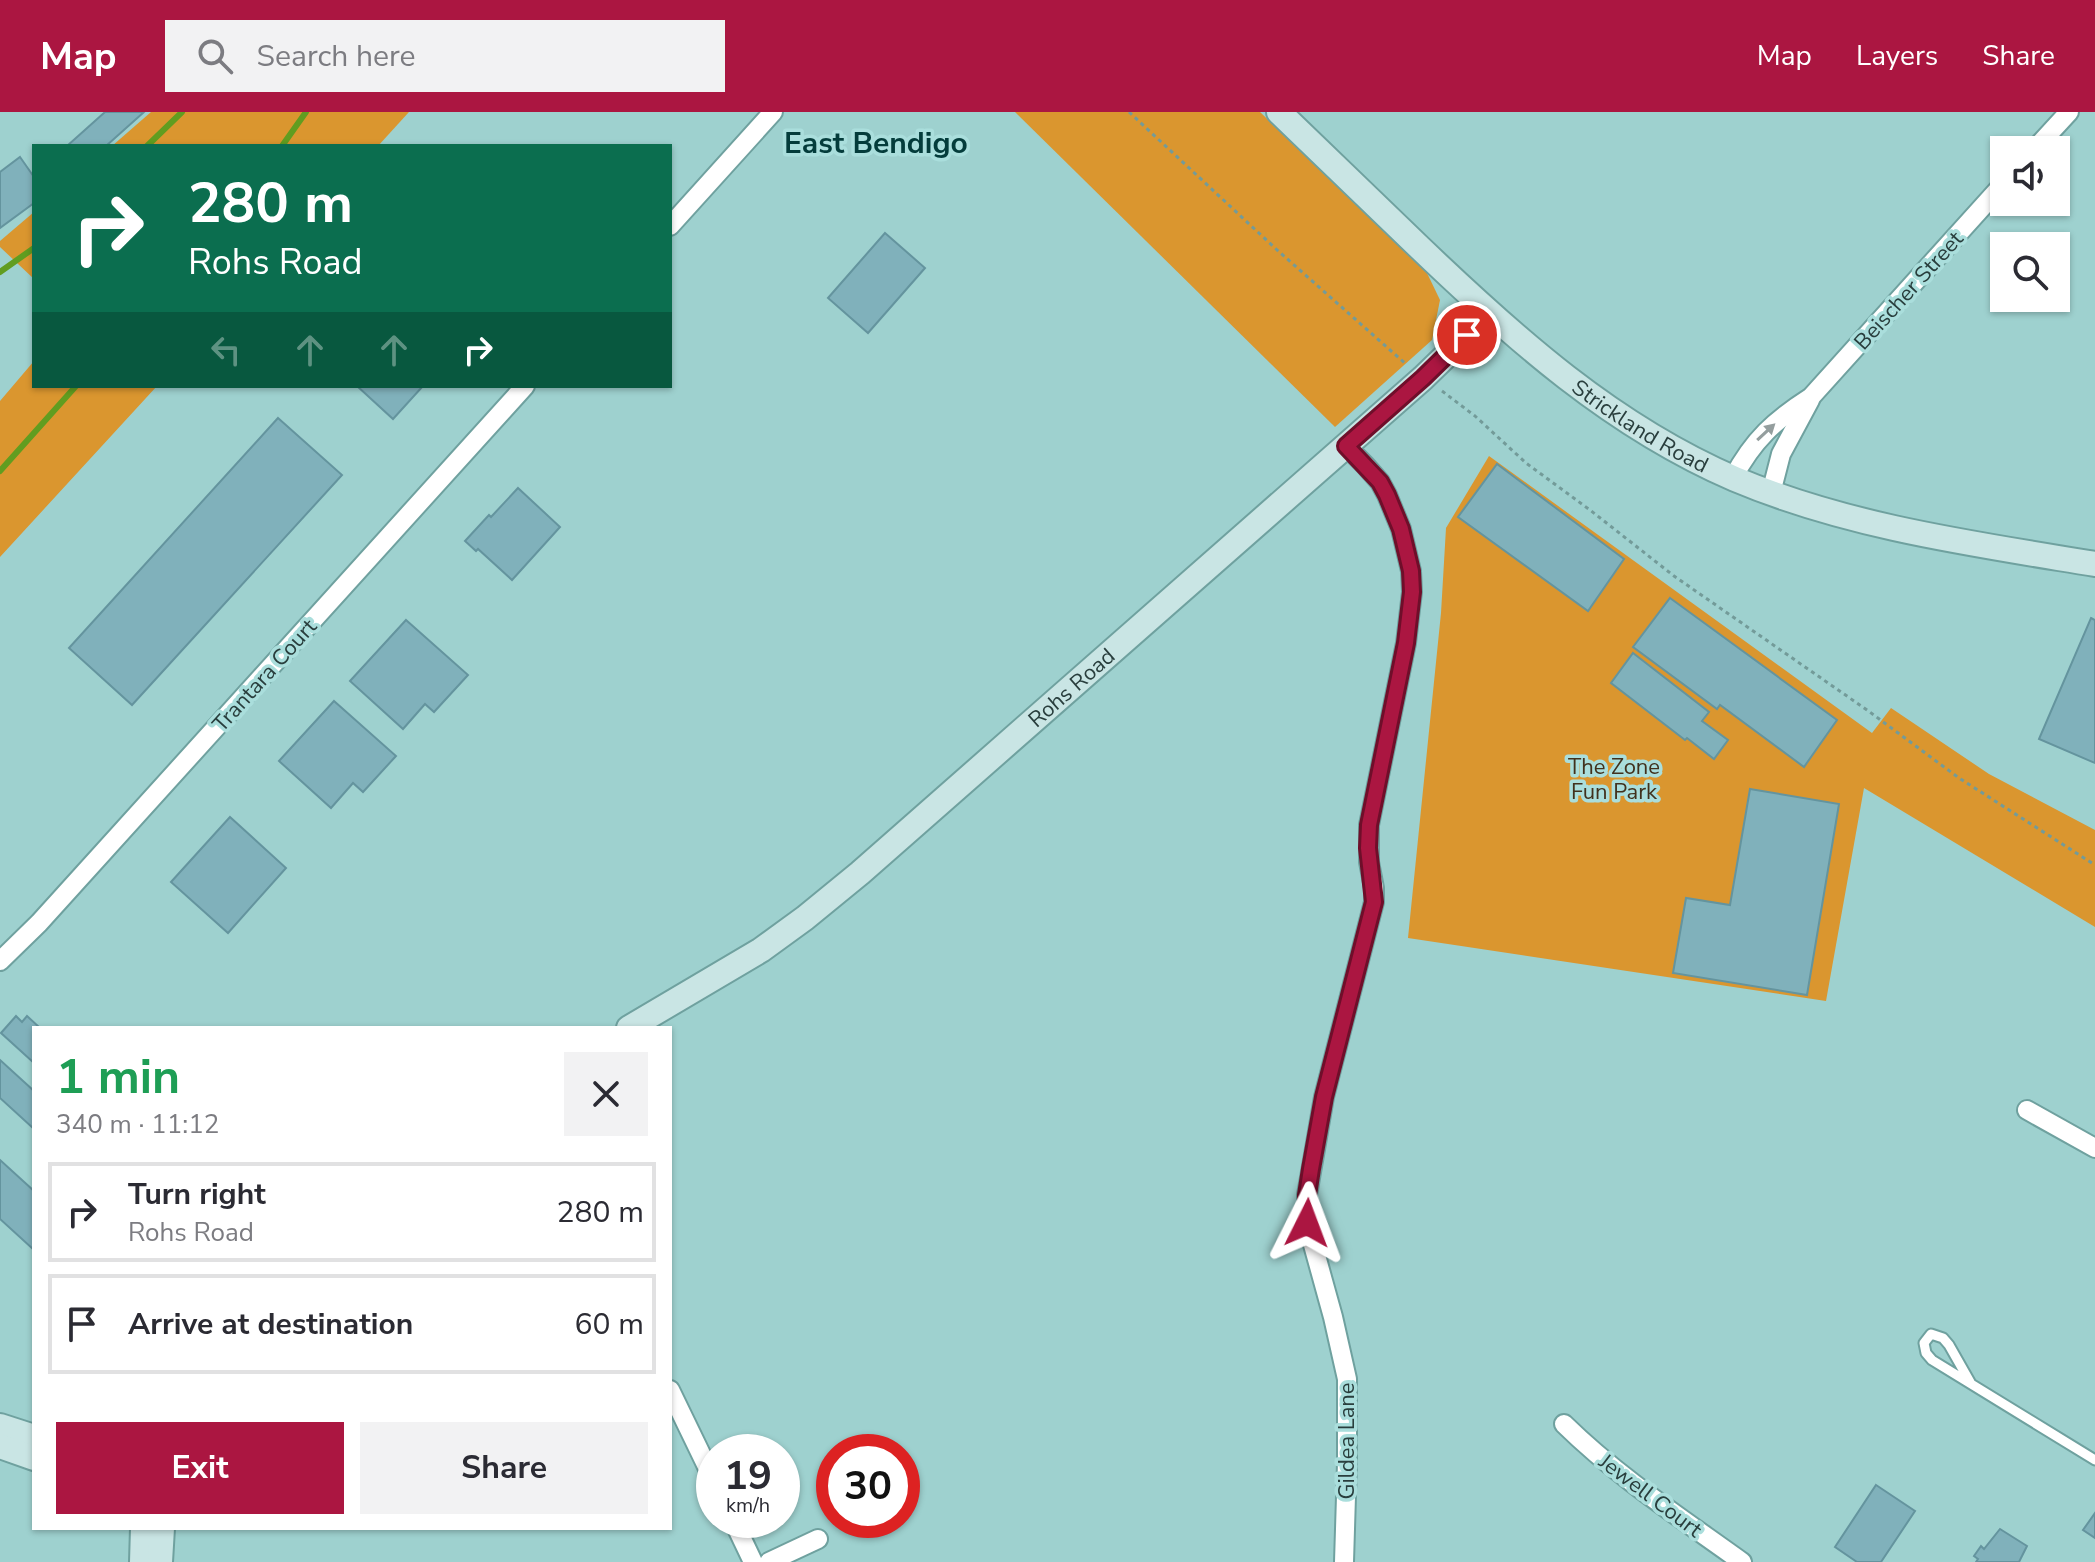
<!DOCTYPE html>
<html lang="en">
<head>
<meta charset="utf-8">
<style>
	:root { --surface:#fff; --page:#f2f2f3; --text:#2b2b33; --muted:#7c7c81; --line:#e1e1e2; --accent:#ab1641 }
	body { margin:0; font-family:"Nunito Sans",sans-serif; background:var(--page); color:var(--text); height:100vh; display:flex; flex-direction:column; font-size:30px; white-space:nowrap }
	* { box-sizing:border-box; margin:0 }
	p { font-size:26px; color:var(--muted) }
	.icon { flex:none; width:44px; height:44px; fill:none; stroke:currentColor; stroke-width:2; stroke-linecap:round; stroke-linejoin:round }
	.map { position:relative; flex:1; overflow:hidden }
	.details { position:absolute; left:32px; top:914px; width:640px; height:504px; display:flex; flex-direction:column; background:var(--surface); border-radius:0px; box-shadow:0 2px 6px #0004 }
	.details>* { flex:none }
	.hud { position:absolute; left:32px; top:32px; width:640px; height:244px; border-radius:0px; box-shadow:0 2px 6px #0004; background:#0b6e4f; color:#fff; overflow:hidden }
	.fabs { position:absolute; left:1990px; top:24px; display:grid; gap:16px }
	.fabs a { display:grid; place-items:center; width:80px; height:80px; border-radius:0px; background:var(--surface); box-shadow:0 2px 6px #0004; font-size:40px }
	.speed { position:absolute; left:696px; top:1322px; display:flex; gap:16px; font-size:40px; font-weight:700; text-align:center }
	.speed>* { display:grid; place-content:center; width:104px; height:104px; border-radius:50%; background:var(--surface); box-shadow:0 2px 6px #0004; line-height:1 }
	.speed small { font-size:20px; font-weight:400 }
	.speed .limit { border:12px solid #d22; background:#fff; color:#111 }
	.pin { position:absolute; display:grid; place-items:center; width:68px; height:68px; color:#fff; margin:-34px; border:4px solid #fff; border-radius:50%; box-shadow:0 2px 8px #0007 }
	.me { position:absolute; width:88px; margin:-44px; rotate:3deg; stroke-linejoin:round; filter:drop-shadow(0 0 6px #0008) }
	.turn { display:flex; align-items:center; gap:28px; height:168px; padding:0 24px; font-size:36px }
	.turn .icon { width:104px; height:104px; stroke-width:2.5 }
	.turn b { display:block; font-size:56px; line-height:68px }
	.lanes { display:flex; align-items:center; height:76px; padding:0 24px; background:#0003; justify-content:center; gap:40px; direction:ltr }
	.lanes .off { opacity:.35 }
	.round { display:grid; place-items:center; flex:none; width:84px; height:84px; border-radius:0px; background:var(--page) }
	.headline { display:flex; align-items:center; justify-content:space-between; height:136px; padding:0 24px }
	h1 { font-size:48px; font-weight:700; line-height:60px; color:#1e9e55 }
	.primary-button { display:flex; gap:16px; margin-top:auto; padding:16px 24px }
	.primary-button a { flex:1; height:92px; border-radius:0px; background:var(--accent); color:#fff; font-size:32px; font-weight:700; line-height:92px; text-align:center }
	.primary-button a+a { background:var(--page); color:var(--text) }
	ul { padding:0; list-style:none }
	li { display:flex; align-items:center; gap:24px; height:100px; margin:0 16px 12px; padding:0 8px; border:4px solid var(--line); border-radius:0px }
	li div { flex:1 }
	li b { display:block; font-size:30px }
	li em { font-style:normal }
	header { display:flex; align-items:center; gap:48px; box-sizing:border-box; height:112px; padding:0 40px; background:var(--accent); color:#fff }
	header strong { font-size:38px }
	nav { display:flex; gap:44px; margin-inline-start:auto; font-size:28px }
	.search { width:560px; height:72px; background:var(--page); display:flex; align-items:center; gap:20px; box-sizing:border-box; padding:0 28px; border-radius:0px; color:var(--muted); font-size:30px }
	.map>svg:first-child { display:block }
	.green { fill:#da962f }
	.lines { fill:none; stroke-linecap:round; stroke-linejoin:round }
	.stream { stroke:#619d20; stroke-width:6 }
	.building { fill:#80b1bb; stroke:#64949e; stroke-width:2 }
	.lane-casing { stroke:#6fa19f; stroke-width:13 }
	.street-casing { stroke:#6fa19f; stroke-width:22 }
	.secondary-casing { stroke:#6fa19f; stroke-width:28 }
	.path { stroke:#739b99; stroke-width:3; stroke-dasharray:4 4; stroke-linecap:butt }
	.lane { stroke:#fff; stroke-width:9 }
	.street { stroke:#fff; stroke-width:18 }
	.secondary { stroke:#c9e5e4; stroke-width:24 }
	.oneway { fill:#949e9e }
	.route-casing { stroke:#6f0e2a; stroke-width:20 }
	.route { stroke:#ab1641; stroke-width:14 }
	.labels { text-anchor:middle; stroke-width:7; stroke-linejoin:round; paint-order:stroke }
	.street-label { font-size:22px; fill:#293e3d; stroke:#aadedc }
	.park-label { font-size:22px; fill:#41311d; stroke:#aadedc }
	.district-label { font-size:30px; font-weight:bold; fill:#043c3b; stroke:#aadedc }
</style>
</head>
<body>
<header>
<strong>Map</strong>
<div class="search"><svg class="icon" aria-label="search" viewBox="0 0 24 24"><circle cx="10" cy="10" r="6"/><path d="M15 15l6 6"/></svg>Search here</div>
<nav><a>Map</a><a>Layers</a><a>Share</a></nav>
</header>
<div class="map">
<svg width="2095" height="1450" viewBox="0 0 2095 1450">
	<rect width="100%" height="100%" fill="#9ed1cf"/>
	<g class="green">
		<polygon points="151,0 409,0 378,34 112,34"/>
		<polygon points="1015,0 1260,0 1427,161 1440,188 1432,228 1335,315"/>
		<polygon points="34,100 34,167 0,135 0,129"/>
		<polygon points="34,249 34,274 157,274 0,445 0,289"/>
		<polygon points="1489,344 1872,621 1891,596 1989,662 2095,718 2095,815 1864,676 1826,889 1408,826 1441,501 1446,416"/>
	</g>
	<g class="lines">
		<g class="stream">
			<polyline points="147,34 182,0"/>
			<polyline points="282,34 306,0"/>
			<polyline points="0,160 34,136"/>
			<polyline points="0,359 76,274"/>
		</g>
	</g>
	<g class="building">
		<polygon points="105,0 144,0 106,34 67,34"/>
		<polygon points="20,45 34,65 34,91 0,116 0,60"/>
		<polygon points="885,121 925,156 868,221 828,186"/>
		<polygon points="357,274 423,274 393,307"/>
		<polygon points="278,306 342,363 132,593 69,536"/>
		<polygon points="1497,352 1624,447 1588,499 1458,405"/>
		<polygon points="518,376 560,415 512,468 478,437 476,439 465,429 489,403 491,405"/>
		<polygon points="1670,486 1837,608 1804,655 1720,593 1717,597 1633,535"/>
		<polygon points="2091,506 2095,508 2095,651 2039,627"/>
		<polygon points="406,508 468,563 434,600 425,592 403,617 350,569"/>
		<polygon points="1633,541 1709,600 1702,609 1728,628 1714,647 1687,626 1685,628 1611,571"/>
		<polygon points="334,589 396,644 363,680 353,671 331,696 279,649"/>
		<polygon points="1750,677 1839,692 1807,883 1673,861 1686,786 1730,793"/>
		<polygon points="230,705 286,756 228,821 171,770"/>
		<polygon points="16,904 22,910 27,904 40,916 34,916 34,951 1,921"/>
		<polygon points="0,948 34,979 34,1017 0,986"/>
		<polygon points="0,1048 34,1079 34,1138 0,1107"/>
		<polygon points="1876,1373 1915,1399 1881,1450 1857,1450 1835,1435"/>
		<polygon points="2095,1401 2095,1426 2083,1418"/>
		<polygon points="2000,1417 2027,1434 2019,1450 1976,1450 1978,1447 1974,1444 1981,1434 1984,1437"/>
	</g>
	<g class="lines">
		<g class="lane-casing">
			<polyline id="lane" points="1970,1270 1949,1233 1943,1226 1931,1222 1924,1231 1926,1241 1932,1248 2095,1348"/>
		</g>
		<g class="street-casing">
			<g id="street">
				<polyline points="2034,38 2069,0"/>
				<polyline points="670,114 773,0"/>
				<path d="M 1733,366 C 1753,328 1775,308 1811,285 L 2004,71"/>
				<polyline points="1771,381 1781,342 1810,288"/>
				<polyline points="0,849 39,811 525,274"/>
				<polyline points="2027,998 2095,1036"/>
				<polyline points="670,1278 714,1369"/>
				<path d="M 1564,1312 C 1618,1365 1681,1406 1742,1450"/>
				<polyline points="733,1408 753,1450"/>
				<polyline points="769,1450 818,1427"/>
				<polyline points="1344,1450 1347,1351 1347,1267 1333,1205 1307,1111 1307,1083 1324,985 1374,790 1374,776 1369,750 1369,713 1406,531 1412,480 1411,459 1401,417 1387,383 1380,370 1365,353 1346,334"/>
			</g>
		</g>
		<g class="secondary-casing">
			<g id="secondary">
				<path id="s1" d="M 1279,0 C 1326,45 1372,90 1419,135 C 1514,226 1612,314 1735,367 C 1849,415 1974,432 2095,452"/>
				<path id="s2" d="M 629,916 L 761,838 L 805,806 L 860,761 L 1423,266 L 1489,202"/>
				<polyline points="0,1314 34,1325"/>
				<polyline points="0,1334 34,1346"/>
				<polyline points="142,1450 143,1416"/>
				<polyline points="160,1450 162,1416"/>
			</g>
		</g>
		<g class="path">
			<polyline points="1129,0 1276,137 1407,253"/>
			<polyline points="1442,279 1475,304 1526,351 1590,398 1674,464 1867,598 1959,666 2095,753"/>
		</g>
		<use href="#lane" class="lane"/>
		<use href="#street" class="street"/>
		<use href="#secondary" class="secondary"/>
	</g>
	<defs><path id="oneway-solid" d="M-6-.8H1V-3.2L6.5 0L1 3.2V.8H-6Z" transform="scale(2)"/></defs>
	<use class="oneway" href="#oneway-solid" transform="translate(1766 320) rotate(-43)"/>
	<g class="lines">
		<g class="route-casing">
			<polyline id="route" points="1307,1111 1307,1083 1311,1057 1324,985 1374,790 1368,736 1369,713 1406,531 1412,480 1411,459 1401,417 1387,383 1380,370 1346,334 1423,266 1467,223"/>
		</g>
		<use href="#route" class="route"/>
	</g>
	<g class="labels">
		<g class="street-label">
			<text transform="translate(1908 178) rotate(-48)" y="8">Beischer Street</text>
			<text dy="8" stroke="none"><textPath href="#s1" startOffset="480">Strickland Road</textPath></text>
			<text transform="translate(264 563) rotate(-48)" y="8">Trantara Court</text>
			<text dy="8" stroke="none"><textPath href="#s2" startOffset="560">Rohs Road</textPath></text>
			<text transform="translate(1346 1329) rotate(-90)" y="8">Gildea Lane</text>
			<text transform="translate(1651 1383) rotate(37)" y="8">Jewell Court</text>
		</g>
		<g class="park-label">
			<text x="1614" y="662">The Zone<tspan x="1614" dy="25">Fun Park</tspan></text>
		</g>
		<g class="district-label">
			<text x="876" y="41">East Bendigo</text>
		</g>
	</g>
</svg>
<div class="fabs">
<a><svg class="icon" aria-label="sound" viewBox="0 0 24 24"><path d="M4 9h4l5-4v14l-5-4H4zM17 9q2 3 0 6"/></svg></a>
<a><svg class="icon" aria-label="search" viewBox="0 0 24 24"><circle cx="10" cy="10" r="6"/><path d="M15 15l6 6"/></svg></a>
</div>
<div class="speed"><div>19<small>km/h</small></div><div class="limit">30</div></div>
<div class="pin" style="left:1467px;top:223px;background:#d93025"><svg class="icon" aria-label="arrive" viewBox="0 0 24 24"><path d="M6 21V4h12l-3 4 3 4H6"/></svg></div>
<svg class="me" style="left:1307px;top:1111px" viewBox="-20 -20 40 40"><path d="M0-17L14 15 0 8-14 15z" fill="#ab1641" stroke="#fff" stroke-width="4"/></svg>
<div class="hud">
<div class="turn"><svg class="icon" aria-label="right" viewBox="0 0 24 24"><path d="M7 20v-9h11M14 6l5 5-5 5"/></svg><div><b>280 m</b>Rohs Road</div></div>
<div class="lanes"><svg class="icon off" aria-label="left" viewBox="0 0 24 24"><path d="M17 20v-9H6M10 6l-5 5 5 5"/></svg><svg class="icon off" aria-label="ahead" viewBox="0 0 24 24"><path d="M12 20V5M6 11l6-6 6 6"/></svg><svg class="icon off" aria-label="ahead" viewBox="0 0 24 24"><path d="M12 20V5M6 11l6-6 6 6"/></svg><svg class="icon" aria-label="right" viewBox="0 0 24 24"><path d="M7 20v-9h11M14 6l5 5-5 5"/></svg></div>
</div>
<section class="details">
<div class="headline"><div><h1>1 min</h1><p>340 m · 11:12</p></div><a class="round"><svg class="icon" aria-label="close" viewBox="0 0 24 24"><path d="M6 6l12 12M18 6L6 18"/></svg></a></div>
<ul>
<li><svg class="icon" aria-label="right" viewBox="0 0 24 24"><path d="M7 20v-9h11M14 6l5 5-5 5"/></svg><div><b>Turn right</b><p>Rohs Road</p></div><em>280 m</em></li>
<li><svg class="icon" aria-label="arrive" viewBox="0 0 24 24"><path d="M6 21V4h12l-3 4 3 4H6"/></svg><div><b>Arrive at destination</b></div><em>60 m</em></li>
</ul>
<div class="primary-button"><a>Exit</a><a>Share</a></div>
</section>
</div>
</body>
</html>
